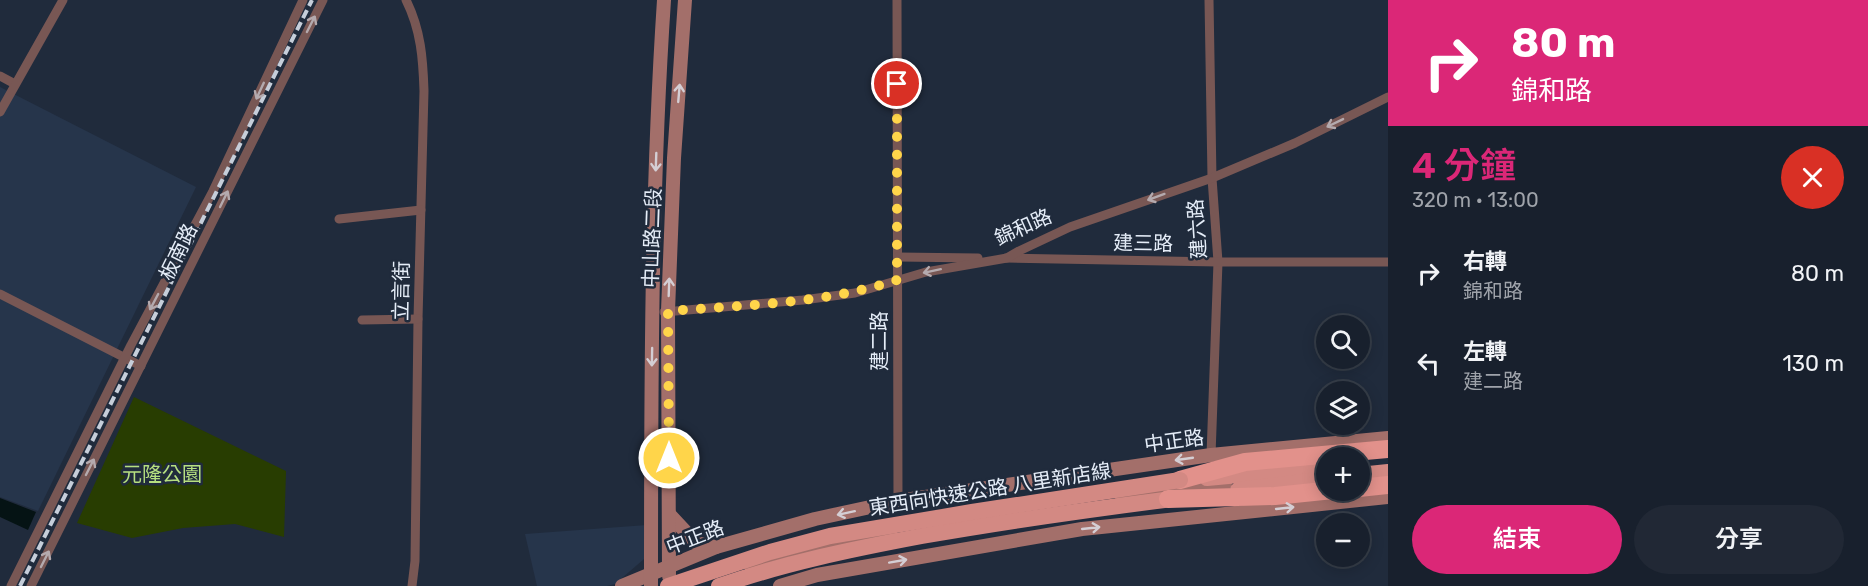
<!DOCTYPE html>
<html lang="zh-TW">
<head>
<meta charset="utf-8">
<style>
	:root { --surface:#18202d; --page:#212835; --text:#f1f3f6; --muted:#9fa3aa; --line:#363e49; --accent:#db2777 }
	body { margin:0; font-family:Rubik,"Noto Sans TC",sans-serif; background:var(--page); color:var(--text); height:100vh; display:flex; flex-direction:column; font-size:22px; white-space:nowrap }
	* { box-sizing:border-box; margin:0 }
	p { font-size:20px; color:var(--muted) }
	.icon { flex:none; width:33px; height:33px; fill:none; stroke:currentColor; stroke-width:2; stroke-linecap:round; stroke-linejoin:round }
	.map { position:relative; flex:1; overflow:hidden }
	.sheet { display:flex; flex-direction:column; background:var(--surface); width:480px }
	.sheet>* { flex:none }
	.hud { background:#db2777; color:#fff; overflow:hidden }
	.buttons { position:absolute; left:1316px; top:315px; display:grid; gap:12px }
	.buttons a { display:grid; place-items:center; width:54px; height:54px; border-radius:50%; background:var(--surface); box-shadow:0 3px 15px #0003,0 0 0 2px var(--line); font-size:30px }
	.pin { position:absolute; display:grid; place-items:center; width:51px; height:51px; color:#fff; margin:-26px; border:3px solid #fff; border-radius:50%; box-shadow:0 2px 6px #0007 }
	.me { position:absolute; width:66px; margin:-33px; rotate:0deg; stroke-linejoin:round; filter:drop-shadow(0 0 4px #0008) }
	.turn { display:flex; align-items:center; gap:21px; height:126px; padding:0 24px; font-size:27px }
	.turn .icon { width:78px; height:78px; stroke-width:2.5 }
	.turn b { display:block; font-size:42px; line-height:51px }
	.round { display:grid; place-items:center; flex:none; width:63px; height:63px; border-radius:32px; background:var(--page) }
	.headline { display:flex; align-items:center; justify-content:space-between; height:102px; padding:0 24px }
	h1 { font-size:36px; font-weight:600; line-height:45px; color:var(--accent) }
	.action { display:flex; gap:12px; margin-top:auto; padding:12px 24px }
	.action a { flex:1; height:69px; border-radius:36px; background:var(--accent); color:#fff; font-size:24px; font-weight:600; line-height:69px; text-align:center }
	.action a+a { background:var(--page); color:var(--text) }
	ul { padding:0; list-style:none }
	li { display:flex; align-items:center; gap:18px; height:90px; padding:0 24px }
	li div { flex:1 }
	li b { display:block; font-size:22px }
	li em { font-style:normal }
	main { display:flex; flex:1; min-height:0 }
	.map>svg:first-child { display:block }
	.built { fill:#26354b }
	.green { fill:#283d01 }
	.water { fill:#051314 }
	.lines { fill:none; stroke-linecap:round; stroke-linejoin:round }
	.minor { stroke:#785754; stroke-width:9 }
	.secondary { stroke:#a36f6a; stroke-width:14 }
	.trunk { stroke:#d38983; stroke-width:16 }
	.motorway { stroke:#e2918b; stroke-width:18 }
	.rail { stroke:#c6ceda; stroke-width:4; stroke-dasharray:9 4.5; stroke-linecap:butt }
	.trunk-bridge { stroke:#d38983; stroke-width:16 }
	.oneway { stroke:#b4aaae }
	.oneway2 { stroke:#d4ced4 }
	.route { stroke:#ffd54a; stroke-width:10; stroke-dasharray:0 18 }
	.labels { text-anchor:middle; stroke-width:5; stroke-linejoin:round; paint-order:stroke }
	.street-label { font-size:20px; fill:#e5edf8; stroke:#202b3c }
	.park-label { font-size:20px; fill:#b6df80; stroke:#202b3c }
</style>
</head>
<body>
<main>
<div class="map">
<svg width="1388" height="586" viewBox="0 0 1388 586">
	<rect width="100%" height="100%" fill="#202b3c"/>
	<g class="built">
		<polygon points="0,87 196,187 38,511 0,497"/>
		<polygon points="647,525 644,559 615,584 607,586 537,586 525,534"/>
	</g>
	<polygon class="green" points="134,397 286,471 284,537 235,524 183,528 132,538 77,523"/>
	<polygon class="water" points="0,498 36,512 28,530 0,517"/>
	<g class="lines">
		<g class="minor">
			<path d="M 406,0 C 421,30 423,59 424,91 L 418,319 L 415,561 L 412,586"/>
			<polyline points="897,0 898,501"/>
			<polyline points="1209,0 1212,178 1218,262 1211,455"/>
			<polyline points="0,76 15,84"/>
			<polyline points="0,112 63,0"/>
			<polyline points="339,219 421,210"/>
			<polyline points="898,257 978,258"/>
			<polyline points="1006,258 1218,262 1388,262"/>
			<polyline points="0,294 141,366"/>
			<polyline points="664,312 803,300 855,293 926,272 1007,258 1019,251 1070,227 1212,178 1295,143 1388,97"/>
			<polyline points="362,320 418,319"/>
			<polyline points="11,586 131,345 213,191 303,0"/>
			<polyline points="31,586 323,0"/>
		</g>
		<g class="secondary">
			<polyline points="1122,497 1225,484"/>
			<polyline points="669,514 696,543 716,547"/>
			<polyline points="751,566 814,549 890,534"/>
			<polyline points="669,576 668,311 674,158 685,0"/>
			<polyline points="622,586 716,547 815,519 898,501 1211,455 1388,438"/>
			<path d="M 651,586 C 651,391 651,195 664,0"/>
			<polyline points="780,586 817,575 1082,529 1388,497"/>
		</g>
		<g class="trunk">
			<polyline points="1359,475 1388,472"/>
			<polyline points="1207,478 1326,467"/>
			<polyline points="1238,490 1326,479"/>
			<path d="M 719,586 C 785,563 853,549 922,536 C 1008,521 1093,509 1180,498"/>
		</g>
		<g class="motorway">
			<polyline points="1180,480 1245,462 1388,449"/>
			<polyline points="1359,488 1388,485"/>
			<polyline points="1168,499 1275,496 1333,490"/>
		</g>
		<polyline class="rail" points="20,586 312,0"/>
		<polyline class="trunk-bridge" points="668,586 770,552 830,536 972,512 1180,480"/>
	</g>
	<defs><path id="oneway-shaft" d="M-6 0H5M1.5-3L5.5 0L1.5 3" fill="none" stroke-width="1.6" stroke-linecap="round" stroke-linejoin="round" transform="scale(1.5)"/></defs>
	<g class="oneway">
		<use href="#oneway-shaft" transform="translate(311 24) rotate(-63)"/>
		<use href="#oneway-shaft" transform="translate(260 91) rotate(115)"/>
		<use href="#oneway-shaft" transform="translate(1335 123) rotate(154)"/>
		<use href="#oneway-shaft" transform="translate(1156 197) rotate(160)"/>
		<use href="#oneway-shaft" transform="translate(224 199) rotate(-64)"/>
		<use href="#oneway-shaft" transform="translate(932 271) rotate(168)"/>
		<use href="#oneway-shaft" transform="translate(154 302) rotate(118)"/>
		<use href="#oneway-shaft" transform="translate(90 467) rotate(-63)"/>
		<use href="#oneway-shaft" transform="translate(45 559) rotate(-63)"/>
	</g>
	<g class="oneway2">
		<use href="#oneway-shaft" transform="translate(679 93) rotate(-85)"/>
		<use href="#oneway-shaft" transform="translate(656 162) rotate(92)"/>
		<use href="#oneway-shaft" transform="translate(669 287) rotate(-88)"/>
		<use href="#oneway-shaft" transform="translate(652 357) rotate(91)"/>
		<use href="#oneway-shaft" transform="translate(1184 459) rotate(172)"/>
		<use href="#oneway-shaft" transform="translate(1285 508) rotate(-6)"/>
		<use href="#oneway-shaft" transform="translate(846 513) rotate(168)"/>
		<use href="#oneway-shaft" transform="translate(1091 528) rotate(-6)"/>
		<use href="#oneway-shaft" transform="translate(898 561) rotate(-10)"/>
	</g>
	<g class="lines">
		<path class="route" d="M 669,458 L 668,311 C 745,305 824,304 897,280 L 897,84"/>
	</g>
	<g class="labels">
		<g class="street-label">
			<text transform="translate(1023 227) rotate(-24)" y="7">錦和路</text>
			<text transform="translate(1197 229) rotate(-94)" y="7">建六路</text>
			<text transform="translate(652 238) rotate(-88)" y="7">中山路二段</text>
			<text transform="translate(1143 243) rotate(1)" y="7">建三路</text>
			<text transform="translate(178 252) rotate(-64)" y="7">板南路</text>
			<text transform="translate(401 291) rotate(-89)" y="7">立言街</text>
			<text transform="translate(879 341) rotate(-90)" y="7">建二路</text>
			<text transform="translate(1174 441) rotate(-8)" y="7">中正路</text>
			<text transform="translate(990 489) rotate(-9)" y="7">東西向快速公路 八里新店線</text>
			<text transform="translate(695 537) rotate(-21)" y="7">中正路</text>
		</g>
		<g class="park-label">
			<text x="162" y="481">元隆公園</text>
		</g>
	</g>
</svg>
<div class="buttons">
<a><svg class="icon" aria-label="search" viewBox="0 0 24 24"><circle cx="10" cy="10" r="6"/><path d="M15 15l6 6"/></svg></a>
<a><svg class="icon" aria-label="layers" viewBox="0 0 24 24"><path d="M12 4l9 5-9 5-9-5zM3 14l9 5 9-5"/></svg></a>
<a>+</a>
<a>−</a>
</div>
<div class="pin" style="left:897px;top:84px;background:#d93025"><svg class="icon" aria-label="arrive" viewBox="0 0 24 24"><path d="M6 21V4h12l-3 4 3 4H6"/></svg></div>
<svg class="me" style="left:669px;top:458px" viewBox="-20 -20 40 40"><circle r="17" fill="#ffd54a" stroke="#fff" stroke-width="3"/><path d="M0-11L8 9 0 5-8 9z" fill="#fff"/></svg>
</div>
<section class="sheet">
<div class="hud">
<div class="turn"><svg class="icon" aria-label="right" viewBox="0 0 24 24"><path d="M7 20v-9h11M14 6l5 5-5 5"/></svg><div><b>80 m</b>錦和路</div></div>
</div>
<div class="headline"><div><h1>4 分鐘</h1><p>320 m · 13:00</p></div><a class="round" style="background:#d93025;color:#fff"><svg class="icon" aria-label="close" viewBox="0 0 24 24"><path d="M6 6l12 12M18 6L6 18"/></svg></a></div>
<ul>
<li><svg class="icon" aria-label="right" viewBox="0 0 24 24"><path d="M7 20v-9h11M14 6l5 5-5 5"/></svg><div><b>右轉</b><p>錦和路</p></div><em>80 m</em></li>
<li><svg class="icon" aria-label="left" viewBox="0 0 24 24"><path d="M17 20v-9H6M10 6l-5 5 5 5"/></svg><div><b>左轉</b><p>建二路</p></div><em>130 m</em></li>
</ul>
<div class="action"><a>結束</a><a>分享</a></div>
</section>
</main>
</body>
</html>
